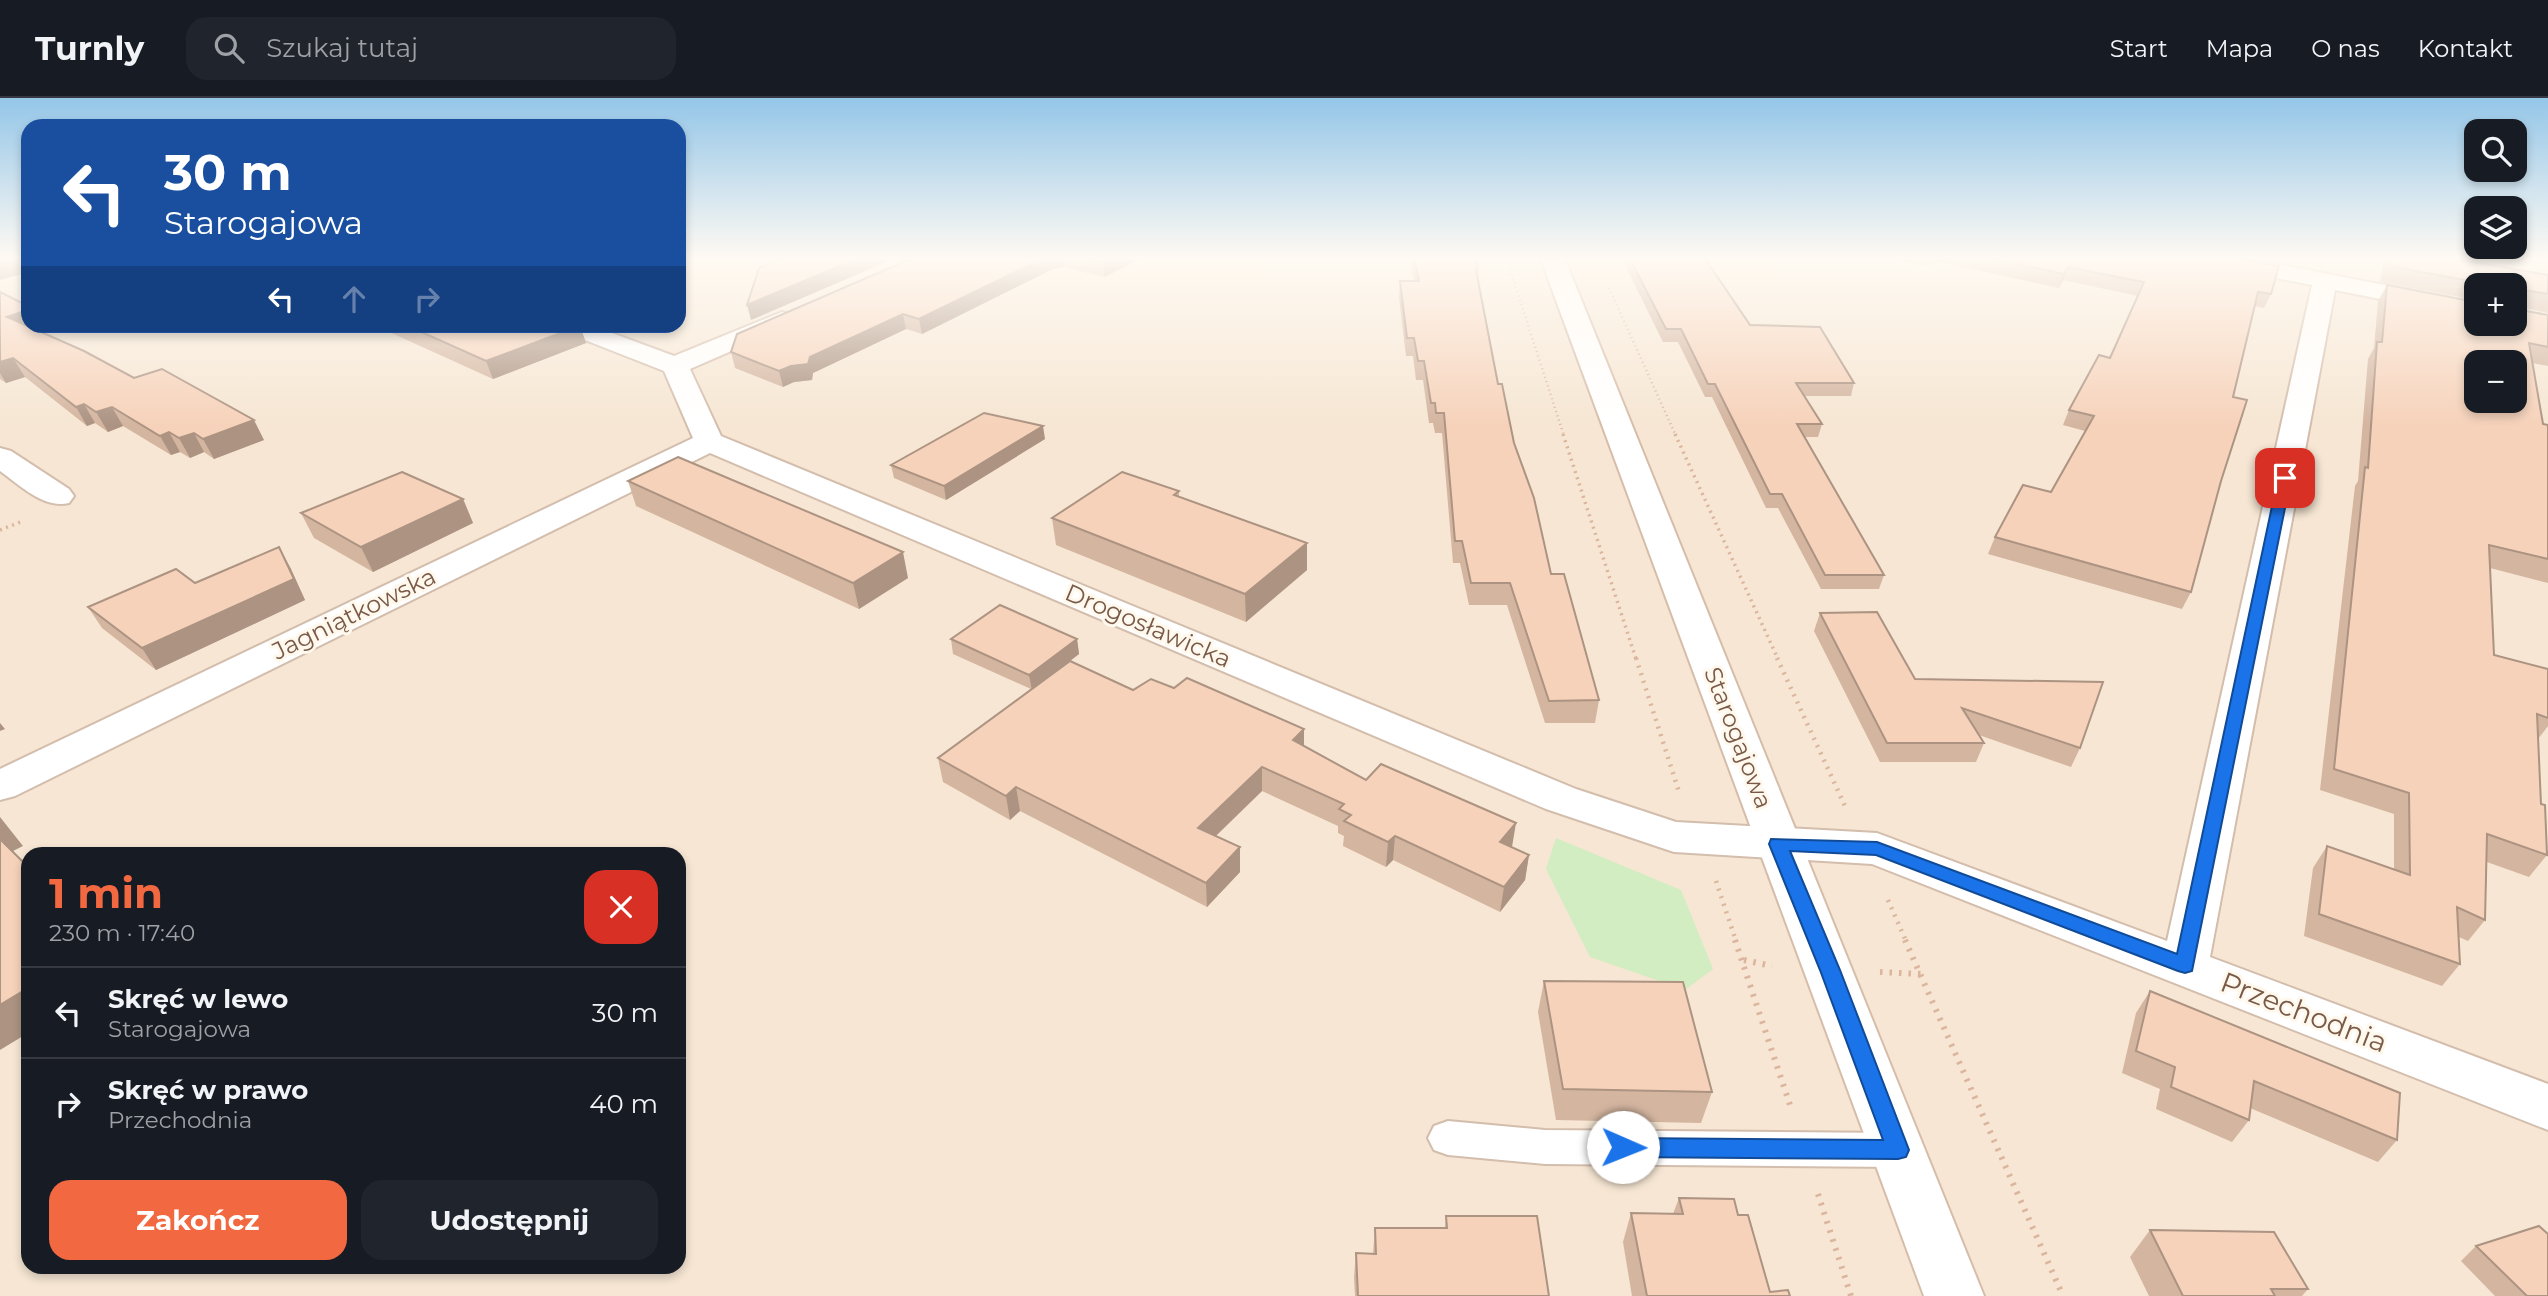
<!DOCTYPE html>
<html lang="pl">
<head>
<meta charset="utf-8">
<style>
	:root { --surface:#171b24; --page:#20242c; --text:#f1f3f6; --muted:#9ea1a6; --line:#363941; --accent:#f16841 }
	body { margin:0; font-family:Montserrat,sans-serif; background:var(--page); color:var(--text); height:100vh; display:flex; flex-direction:column; font-size:26px; white-space:nowrap }
	* { box-sizing:border-box; margin:0 }
	p { font-size:23px; color:var(--muted) }
	.icon { flex:none; width:38px; height:38px; fill:none; stroke:currentColor; stroke-width:2; stroke-linecap:round; stroke-linejoin:round }
	.map { position:relative; flex:1; overflow:hidden }
	.details { position:absolute; left:21px; top:749px; width:665px; height:427px; display:flex; flex-direction:column; background:var(--surface); border-radius:21px; box-shadow:0 4px 10px #0003 }
	.details>* { flex:none }
	.hud { position:absolute; left:21px; top:21px; width:665px; height:214px; border-radius:21px; box-shadow:0 4px 10px #0003; background:#1a4fa0; color:#fff; overflow:hidden }
	.controls { position:absolute; left:2464px; top:21px; display:grid; gap:14px }
	.controls a { display:grid; place-items:center; width:63px; height:63px; border-radius:14px; background:var(--surface); box-shadow:0 4px 10px #0003; font-size:35px }
	.pin { position:absolute; display:grid; place-items:center; width:60px; height:60px; color:#fff; margin:-30px; border-radius:14px; box-shadow:0 4px 10px #0006 }
	.me { position:absolute; width:77px; margin:-38px; rotate:91deg; stroke-linejoin:round; filter:drop-shadow(0 0 5px #0008) }
	.turn { display:flex; align-items:center; gap:24px; height:147px; padding:0 28px; font-size:32px }
	.turn .icon { width:91px; height:91px; stroke-width:2.5 }
	.turn b { display:block; font-size:49px; line-height:60px }
	.lanes { display:flex; align-items:center; height:66px; padding:0 28px; background:#0003; justify-content:center; gap:35px; direction:ltr }
	.lanes .off { opacity:.35 }
	.round { display:grid; place-items:center; flex:none; width:74px; height:74px; border-radius:21px; background:var(--page) }
	.head { display:flex; align-items:center; justify-content:space-between; height:119px; padding:0 28px }
	h1 { font-size:42px; font-weight:700; line-height:52px; color:var(--accent) }
	.action { display:flex; gap:14px; margin-top:auto; padding:14px 28px }
	.action a { flex:1; height:80px; border-radius:21px; background:var(--accent); color:#fff; font-size:28px; font-weight:700; line-height:80px; text-align:center }
	.action a+a { background:var(--page); color:var(--text) }
	ul { padding:0; list-style:none }
	li { display:flex; align-items:center; gap:21px; height:91px; padding:0 28px; border-top:2px solid var(--line) }
	li div { flex:1 }
	li b { display:block; font-size:26px }
	li em { font-style:normal }
	header { display:flex; align-items:center; gap:42px; box-sizing:border-box; height:98px; padding:0 35px; background:var(--surface); border-bottom:2px solid var(--line) }
	header strong { font-size:33px }
	nav { display:flex; gap:38px; margin-inline-start:auto; font-size:24px }
	.search { width:490px; height:63px; background:var(--page); display:flex; align-items:center; gap:18px; box-sizing:border-box; padding:0 24px; border-radius:21px; color:var(--muted); font-size:26px }
	.map>svg:first-child { display:block }
	.residential { fill:#f6e6d3; fill-rule:evenodd }
	.green { fill:#d3edc2 }
	.lines { fill:none; stroke-linecap:round; stroke-linejoin:round }
	.lane-casing { stroke:#d3bdac; stroke-width:4 }
	.street-casing { stroke:#d3bdac; stroke-width:4 }
	.secondary-casing { stroke:#d6bdaa; stroke-width:4 }
	.path-far3 { stroke:#dbb59d; stroke-width:2.5; stroke-dasharray:1 3.5; stroke-linecap:butt }
	.path-far2 { stroke:#dbb59d; stroke-width:3.5; stroke-dasharray:2 4.5; stroke-linecap:butt }
	.path-far1 { stroke:#dbb59d; stroke-width:4.5; stroke-dasharray:2 6; stroke-linecap:butt }
	.path { stroke:#dbb59d; stroke-width:6; stroke-dasharray:2.5 7; stroke-linecap:butt }
	.lane { fill:#fff; fill-rule:evenodd }
	.street { fill:#fff; fill-rule:evenodd }
	.secondary { fill:#fff; fill-rule:evenodd }
	.wall { fill:#d4b5a0 }
	.shaded-wall { fill:#ac9382 }
	.building { fill:#f6d2ba; stroke:#ac9382; stroke-width:2; fill-rule:evenodd }
	.route { fill:#1a73e8; stroke:#114b97; stroke-width:2 }
	.labels { text-anchor:middle; stroke-width:6; stroke-linejoin:round; paint-order:stroke }
	.street-label { font-size:24px; fill:#795948; stroke:#fff8ed }
	.near-street-label { font-size:28px; fill:#795948; stroke:#fff8ed }
</style>
</head>
<body>
<header>
<strong>Turnly</strong>
<div class="search"><svg class="icon" aria-label="search" viewBox="0 0 24 24"><circle cx="10" cy="10" r="6"/><path d="M15 15l6 6"/></svg>Szukaj tutaj</div>
<nav><a>Start</a><a>Mapa</a><a>O nas</a><a>Kontakt</a></nav>
</header>
<div class="map">
<svg width="2548" height="1198" viewBox="0 0 2548 1198">
	<rect width="100%" height="100%" fill="#fef4e5"/>
	<path class="residential" d="M 0,159 L 28,159 L 28,228 L 679,228 L 679,159 L 2548,159 L 2548,1198 L 0,1198 ZM 2476,187 L 2515,187 L 2515,226 L 2476,226 ZM 2476,264 L 2515,264 L 2515,303 L 2476,303 ZM 28,756 L 679,756 L 679,1169 L 28,1169 Z"/>
	<polygon class="green" points="1556,740 1681,792 1713,871 1685,892 1590,859 1546,771"/>
	<g class="lines">
		<g class="lane-casing">
			<polygon id="lane" points="1448,1023 1545,1032 1898,1035 1912,1040 1918,1052 1912,1064 1898,1069 1545,1066 1448,1057 1434,1052 1428,1040 1434,1028"/>
		</g>
		<g class="street-casing">
			<g id="street">
				<polygon points="2192,159 2241,159 2476,205 2476,220 2335,192 2210,859 2548,986 2548,1032 1872,766 1674,754 1546,711 710,355 15,698 0,702 0,671 693,340 664,273 562,233 558,228 593,228 674,258 782,214 791,217 795,222 791,227 690,271 721,338 1576,691 1676,724 1877,735 2167,843 2312,187 2203,166 2195,164"/>
				<path d="M 0,350 L 11,353 L 69,391 L 74,398 L 69,405 C 43,411 20,387 0,373 Z"/>
			</g>
		</g>
		<g class="secondary-casing">
			<polygon id="secondary" points="1540,159 1564,159 1984,1198 1924,1198"/>
		</g>
		<g class="path-far3">
			<polyline points="1506,159 1564,338"/>
			<polyline points="1609,190 1676,338"/>
		</g>
		<g class="path-far2">
			<polyline points="1563,336 1636,561"/>
			<polyline points="1675,336 1778,561"/>
			<polyline points="0,432 23,423"/>
		</g>
		<g class="path-far1">
			<polyline points="1636,560 1680,697"/>
			<polyline points="1777,560 1845,708"/>
			<polyline points="1716,783 1736,843"/>
			<polyline points="1888,802 1906,843"/>
		</g>
		<g class="path">
			<polyline points="1735,842 1790,1007"/>
			<polyline points="1905,842 2063,1198"/>
			<polyline points="1744,862 1772,868"/>
			<polyline points="1880,874 1921,876"/>
			<polyline points="1818,1096 1851,1198"/>
		</g>
		<use href="#lane" class="lane"/>
		<use href="#street" class="street"/>
		<use href="#secondary" class="secondary"/>
	</g>
	<g class="wall">
		<polygon points="915,159 1145,159 1104,179 1064,169 1053,171 922,236 906,231 813,275 812,282 794,284 783,289 735,270 731,254"/>
		<polygon points="1411,159 1475,159 1478,172 1477,181 1498,286 1514,345 1551,476 1599,602 1595,625 1545,625 1507,507 1469,507 1460,465 1453,465 1442,335 1435,335 1433,325 1429,325 1423,282 1416,282 1413,258 1406,258 1399,200 1400,183 1414,183 1411,167"/>
		<polygon points="1621,159 1704,159 1750,227 1854,285 1851,298 1804,298 1822,326 1818,339 1804,339 1884,477 1879,491 1821,491 1778,410 1766,410 1712,299 1705,299 1678,244 1663,244"/>
		<polygon points="1880,159 2233,159 2271,196 2264,210 2255,208 2233,299 2221,383 2191,494 2182,511 1988,456 1995,439 2051,394 2085,333 2063,327 2069,312 2110,260 2138,198 2063,182 2059,190 1940,164 1937,167 1926,165 1924,168"/>
		<polygon points="2256,159 2280,159 2278,164"/>
		<polygon points="2386,159 2445,159 2548,177 2548,215 2521,209 2520,211 2548,217 2548,268 2532,265 2543,326 2548,327 2548,485 2490,470 2494,557 2548,571 2548,628 2538,641 2541,706 2547,757 2529,779 2487,764 2485,822 2468,843 2459,839 2460,866 2442,888 2304,838 2313,770 2327,748 2394,772 2394,716 2320,692 2355,388 2358,383 2368,261 2374,250 2378,203 2387,187 2476,226 2515,187 2476,187 2476,202 2380,184 2383,166"/>
		<polygon points="0,194 44,229 35,231 264,342 214,361 204,354 190,360 180,354 171,357 123,328 108,334 95,325 87,328 25,279 6,285 0,281"/>
		<polygon points="376,228 580,228 586,245 493,281"/>
		<polygon points="599,228 631,228 616,234"/>
		<polygon points="1045,341 946,402 894,380 891,367"/>
		<polygon points="628,383 908,480 859,511 636,408"/>
		<polygon points="1179,393 1179,398 1307,445 1307,472 1246,524 1056,447 1052,420"/>
		<polygon points="463,401 473,425 373,474 314,440 301,415"/>
		<polygon points="290,469 305,502 156,572 102,530 88,509 195,485"/>
		<polygon points="1820,515 1915,581 2080,650 2071,669 1979,637 1984,645 1976,664 1880,664 1814,533"/>
		<polygon points="951,541 1077,541 1079,556 1070,563 1133,592 1304,648 1366,682 1529,757 1525,782 1500,814 1393,762 1386,769 1343,748 1344,738 1338,735 1338,728 1262,693 1216,738 1240,774 1207,809 1020,713 1010,722 943,684 938,660 1031,591 953,556"/>
		<polygon points="1544,883 1712,994 1701,1025 1556,1022 1538,914"/>
		<polygon points="2150,893 2397,1042 2378,1064 2250,1010 2249,1022 2232,1044 2156,1011 2160,991 2122,975 2136,915"/>
		<polygon points="1679,1100 1738,1117 1770,1194 1790,1198 1632,1198 1623,1144 1631,1115 1673,1116"/>
		<polygon points="1446,1118 1549,1198 1355,1198 1354,1179 1356,1155 1373,1156 1375,1130 1445,1130"/>
		<polygon points="2150,1132 2308,1191 2302,1198 2149,1198 2130,1159"/>
		<polygon points="2476,1148 2548,1198 2495,1198 2461,1163"/>
	</g>
	<g class="shaded-wall">
		<polygon points="10,159 28,159 28,174 0,182 0,162"/>
		<polygon points="861,159 898,159 751,222 747,207"/>
		<polygon points="1046,159 1063,159 1064,169 1053,171 922,236 919,221"/>
		<polygon points="1113,159 1145,159 1104,179 1103,164"/>
		<polygon points="2068,169 2063,182 2059,190 2064,176"/>
		<polygon points="28,212 28,228 44,228 44,229 18,237 7,219"/>
		<polygon points="903,216 906,231 813,275 812,282 794,284 783,289 779,273"/>
		<polygon points="580,228 586,245 493,281 486,263"/>
		<polygon points="614,228 631,228 616,234"/>
		<polygon points="13,260 25,279 6,285 0,275 0,264"/>
		<polygon points="84,306 95,325 87,328 76,309"/>
		<polygon points="112,309 123,328 108,334 96,314"/>
		<polygon points="254,322 264,342 214,361 203,341"/>
		<polygon points="1043,328 1045,341 946,402 944,388"/>
		<polygon points="169,334 180,354 171,357 160,338"/>
		<polygon points="194,335 204,354 190,360 179,340"/>
		<polygon points="463,401 473,425 373,474 361,449"/>
		<polygon points="1307,445 1307,472 1246,524 1245,496"/>
		<polygon points="279,449 290,469 305,502 156,572 142,550"/>
		<polygon points="903,454 908,480 859,511 853,485"/>
		<polygon points="1077,541 1079,556 1032,592 1029,577"/>
		<polygon points="0,625 5,631 0,633"/>
		<polygon points="1304,631 1304,655 1293,642"/>
		<polygon points="1262,669 1262,693 1199,754 1198,730"/>
		<polygon points="1016,689 1020,713 1010,722 1006,698"/>
		<polygon points="0,719 23,748 9,755 0,744"/>
		<polygon points="1516,725 1512,749 1497,769 1500,744"/>
		<polygon points="1395,738 1393,762 1386,769 1388,744"/>
		<polygon points="1240,749 1240,774 1207,809 1206,785"/>
		<polygon points="1529,757 1525,782 1500,814 1504,789"/>
		<polygon points="28,890 28,935 0,952 0,907"/>
	</g>
	<g class="building">
		<polygon points="785,159 861,159 747,207 759,170"/>
		<polygon points="915,159 1046,159 919,221 903,216 810,259 808,266 791,268 779,273 731,254 737,236"/>
		<polygon points="1082,159 1113,159 1103,164"/>
		<polygon points="1414,159 1475,159 1478,172 1476,172 1498,286 1502,286 1514,345 1534,400 1551,476 1564,476 1599,602 1549,603 1510,485 1471,485 1462,443 1455,443 1444,315 1436,315 1435,305 1431,305 1424,263 1418,263 1414,240 1407,240 1400,183 1419,183"/>
		<polygon points="1629,159 1704,159 1750,227 1820,229 1854,285 1796,285 1822,326 1797,326 1884,477 1825,477 1782,396 1770,396 1715,286 1708,286 1681,231 1666,231"/>
		<polygon points="1986,159 2233,159 2279,168 2271,196 2258,194 2233,299 2247,302 2221,383 2191,494 1995,439 2023,387 2051,394 2094,318 2069,312 2099,257 2110,260 2144,184 2068,169 2064,176"/>
		<path d="M 2390,159 L 2445,159 L 2548,177 L 2548,196 L 2525,192 L 2522,194 L 2522,207 L 2518,209 L 2521,212 L 2548,217 L 2548,249 L 2529,245 L 2543,326 L 2548,327 L 2548,461 L 2489,447 L 2494,557 L 2548,571 L 2548,620 L 2537,616 L 2541,706 L 2545,707 L 2547,757 L 2487,736 L 2485,822 L 2457,809 L 2460,866 L 2319,816 L 2327,748 L 2410,777 L 2409,695 L 2334,671 L 2365,369 L 2368,370 L 2377,244 L 2382,244 L 2387,187 L 2476,204 L 2476,226 L 2515,226 L 2515,187 L 2486,187 L 2486,186 L 2389,168 ZM 2476,264 L 2515,264 L 2515,303 L 2476,303 Z"/>
		<polygon points="0,194 28,208 28,212 7,219 84,253 134,280 162,271 254,322 203,341 194,335 179,340 169,334 160,338 112,309 96,314 84,306 76,309 13,260 0,264"/>
		<polygon points="408,228 579,228 486,263"/>
		<polygon points="984,315 1043,328 944,388 891,367"/>
		<polygon points="678,359 903,454 853,485 628,383"/>
		<polygon points="402,374 463,401 361,449 301,415"/>
		<polygon points="1122,374 1179,393 1174,397 1307,445 1245,496 1052,420"/>
		<polygon points="279,449 294,481 142,550 88,509 176,471 195,485"/>
		<polygon points="1000,507 1077,541 1029,577 951,541"/>
		<polygon points="1877,514 1915,581 2103,584 2080,650 1962,610 1984,645 1887,645 1820,515"/>
		<polygon points="1070,563 1133,592 1151,581 1174,590 1187,580 1304,631 1293,642 1366,682 1381,666 1516,725 1500,744 1529,757 1504,789 1395,738 1388,744 1344,723 1351,717 1339,711 1344,706 1262,669 1198,730 1240,749 1206,785 1016,689 1006,698 938,660"/>
		<polygon points="0,741 28,769 28,890 0,907"/>
		<polygon points="1544,883 1683,884 1712,994 1563,991"/>
		<polygon points="2150,893 2400,995 2397,1042 2254,983 2249,1022 2171,989 2175,969 2136,953"/>
		<polygon points="1679,1100 1734,1101 1738,1117 1748,1117 1770,1194 1788,1192 1790,1198 1647,1198 1631,1115 1683,1116"/>
		<polygon points="1446,1118 1537,1118 1549,1198 1358,1198 1356,1155 1376,1156 1375,1130 1447,1130"/>
		<polygon points="2539,1128 2548,1136 2548,1198 2527,1198 2476,1148"/>
		<polygon points="2150,1132 2274,1134 2308,1191 2271,1191 2275,1198 2183,1198"/>
	</g>
	<linearGradient id="sky" x2="0" y2="1"><stop stop-color="#94c6e8"/><stop offset="0.49" stop-color="#fffaf3"/><stop offset="1" stop-color="#fffaf3" stop-opacity="0"/></linearGradient>
	<rect width="2548" height="327" fill="url(#sky)"/>
	<polygon class="route" points="2285,376 2291,380 2192,873 2185,875 2178,873 1876,757 1790,753 1840,872 1909,1052 1906,1059 1898,1061 1623,1059 1615,1056 1612,1049 1615,1043 1623,1040 1883,1042 1820,872 1769,746 1771,741 1877,744 2177,856 2278,380"/>
	<g class="labels">
		<g class="street-label">
			<text transform="translate(354 516) rotate(-26)" y="8">Jagniątkowska</text>
			<text transform="translate(1148 528) rotate(23)" y="8">Drogosławicka</text>
			<text transform="translate(1738 640) rotate(69)" y="8">Starogajowa</text>
		</g>
		<g class="near-street-label">
			<text transform="translate(2304 914) rotate(21)" y="10">Przechodnia</text>
		</g>
	</g>
</svg>
<div class="controls">
<a><svg class="icon" aria-label="search" viewBox="0 0 24 24"><circle cx="10" cy="10" r="6"/><path d="M15 15l6 6"/></svg></a>
<a><svg class="icon" aria-label="layers" viewBox="0 0 24 24"><path d="M12 4l9 5-9 5-9-5zM3 14l9 5 9-5"/></svg></a>
<a>+</a>
<a>−</a>
</div>
<div class="pin" style="left:2285px;top:380px;background:#d93025"><svg class="icon" aria-label="arrive" viewBox="0 0 24 24"><path d="M6 21V4h12l-3 4 3 4H6"/></svg></div>
<svg class="me" style="left:1623px;top:1049px" viewBox="-20 -20 40 40"><circle r="19" fill="#fff"/><path d="M0-13L10 11 0 6-10 11z" fill="#1a73e8"/></svg>
<div class="hud">
<div class="turn"><svg class="icon" aria-label="left" viewBox="0 0 24 24"><path d="M17 20v-9H6M10 6l-5 5 5 5"/></svg><div><b>30 m</b>Starogajowa</div></div>
<div class="lanes"><svg class="icon" aria-label="left" viewBox="0 0 24 24"><path d="M17 20v-9H6M10 6l-5 5 5 5"/></svg><svg class="icon off" aria-label="ahead" viewBox="0 0 24 24"><path d="M12 20V5M6 11l6-6 6 6"/></svg><svg class="icon off" aria-label="right" viewBox="0 0 24 24"><path d="M7 20v-9h11M14 6l5 5-5 5"/></svg></div>
</div>
<section class="details">
<div class="head"><div><h1>1 min</h1><p>230 m · 17:40</p></div><a class="round" style="background:#d93025;color:#fff"><svg class="icon" aria-label="close" viewBox="0 0 24 24"><path d="M6 6l12 12M18 6L6 18"/></svg></a></div>
<ul>
<li><svg class="icon" aria-label="left" viewBox="0 0 24 24"><path d="M17 20v-9H6M10 6l-5 5 5 5"/></svg><div><b>Skręć w lewo</b><p>Starogajowa</p></div><em>30 m</em></li>
<li><svg class="icon" aria-label="right" viewBox="0 0 24 24"><path d="M7 20v-9h11M14 6l5 5-5 5"/></svg><div><b>Skręć w prawo</b><p>Przechodnia</p></div><em>40 m</em></li>
</ul>
<div class="action"><a>Zakończ</a><a>Udostępnij</a></div>
</section>
</div>
</body>
</html>
